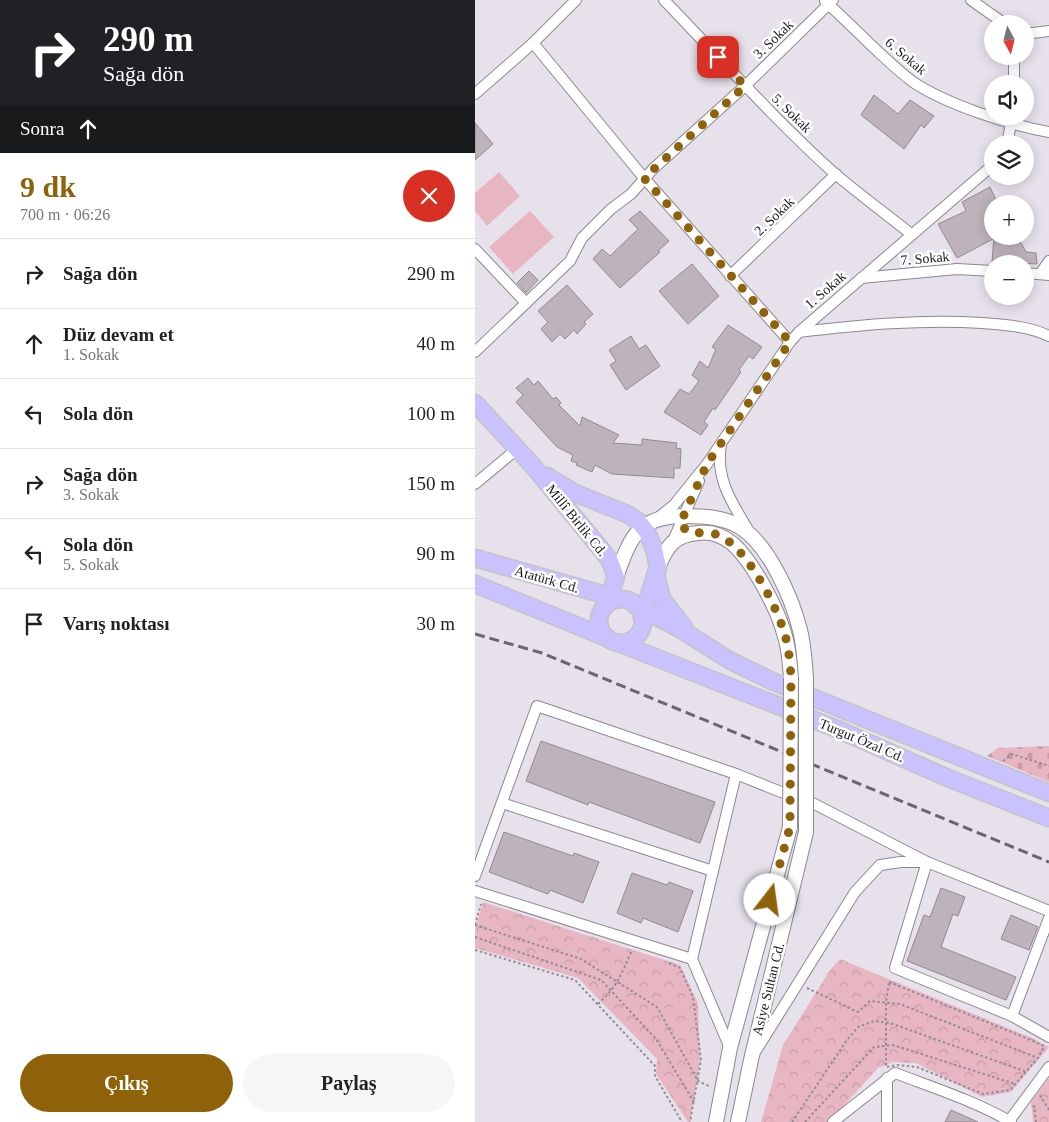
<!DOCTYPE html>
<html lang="tr">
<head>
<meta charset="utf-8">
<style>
	:root { --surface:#fff; --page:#f6f6f6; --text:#222; --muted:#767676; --line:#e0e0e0; --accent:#8f620a }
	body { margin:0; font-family:"Times New Roman",serif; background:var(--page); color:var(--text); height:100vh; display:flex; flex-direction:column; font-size:19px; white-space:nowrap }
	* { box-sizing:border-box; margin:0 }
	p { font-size:16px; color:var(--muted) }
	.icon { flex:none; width:28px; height:28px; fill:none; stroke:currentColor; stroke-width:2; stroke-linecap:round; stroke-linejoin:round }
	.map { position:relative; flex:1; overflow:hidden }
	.details { display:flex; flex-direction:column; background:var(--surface); width:475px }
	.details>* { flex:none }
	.guide { background:#202124; color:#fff; overflow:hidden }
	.needle { width:32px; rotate:173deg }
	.tools { position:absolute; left:509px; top:15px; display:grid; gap:10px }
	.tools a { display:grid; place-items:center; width:50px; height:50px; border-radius:50%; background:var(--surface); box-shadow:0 2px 12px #0003; font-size:25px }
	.pin { position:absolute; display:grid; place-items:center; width:42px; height:42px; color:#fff; margin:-21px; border-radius:10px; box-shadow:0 2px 8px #0006 }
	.me { position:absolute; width:55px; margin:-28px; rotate:15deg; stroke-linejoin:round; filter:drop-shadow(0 0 4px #0008) }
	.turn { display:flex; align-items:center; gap:18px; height:105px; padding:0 20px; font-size:22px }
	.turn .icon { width:65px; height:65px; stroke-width:2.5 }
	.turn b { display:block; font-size:35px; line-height:42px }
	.then { display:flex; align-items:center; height:48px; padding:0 20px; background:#0003; gap:10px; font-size:19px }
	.round { display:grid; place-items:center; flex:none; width:52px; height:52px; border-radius:26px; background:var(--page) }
	.head { display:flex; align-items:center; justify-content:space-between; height:85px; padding:0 20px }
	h1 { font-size:30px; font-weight:700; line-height:38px; color:var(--accent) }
	.cta { display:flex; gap:10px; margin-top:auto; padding:10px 20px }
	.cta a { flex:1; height:58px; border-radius:30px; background:var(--accent); color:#fff; font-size:20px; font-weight:700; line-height:58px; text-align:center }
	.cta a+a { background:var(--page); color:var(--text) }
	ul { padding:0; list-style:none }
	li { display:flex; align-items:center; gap:15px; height:70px; padding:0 20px; border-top:1px solid var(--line) }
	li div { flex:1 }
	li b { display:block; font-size:19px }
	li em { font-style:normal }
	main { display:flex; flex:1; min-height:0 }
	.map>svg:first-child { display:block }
	.grass { fill:#e8b6c2 }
	.cemetery { fill:url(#cemetery-stones) }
	.park { fill:url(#park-crowns) }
	.building { fill:#beb3bb; stroke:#948990 }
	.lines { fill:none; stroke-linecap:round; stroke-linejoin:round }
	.street-casing { stroke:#8d8791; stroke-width:12 }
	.secondary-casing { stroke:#8d8791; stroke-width:16 }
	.primary-casing { stroke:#c4c3c4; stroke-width:19 }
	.path { stroke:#918c94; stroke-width:2; stroke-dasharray:2.5 2.5; stroke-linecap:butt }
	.street { stroke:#fff; stroke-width:10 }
	.secondary { stroke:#fff; stroke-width:14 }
	.primary { stroke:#c9c2fe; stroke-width:16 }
	.rail { stroke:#69666c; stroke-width:3; stroke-dasharray:10 5; stroke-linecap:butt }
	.secondary-bridge-casing { stroke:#8d8791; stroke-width:16; stroke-linecap:butt }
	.secondary-bridge { stroke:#fff; stroke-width:14 }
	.route { stroke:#8f620a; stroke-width:9; stroke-dasharray:0 16.2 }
	.labels { text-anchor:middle; stroke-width:5; stroke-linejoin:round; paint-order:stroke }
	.street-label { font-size:14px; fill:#1b191d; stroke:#fff }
</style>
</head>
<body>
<main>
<section class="details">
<div class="guide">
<div class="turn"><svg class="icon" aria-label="right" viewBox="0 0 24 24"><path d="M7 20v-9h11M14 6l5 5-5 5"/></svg><div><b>290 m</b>Sağa dön</div></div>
<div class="then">Sonra<svg class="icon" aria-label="ahead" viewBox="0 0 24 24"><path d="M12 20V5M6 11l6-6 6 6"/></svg></div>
</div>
<div class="head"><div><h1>9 dk</h1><p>700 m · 06:26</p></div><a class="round" style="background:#d93025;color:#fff"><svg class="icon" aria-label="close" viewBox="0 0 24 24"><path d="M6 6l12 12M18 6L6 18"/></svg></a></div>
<ul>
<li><svg class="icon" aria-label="right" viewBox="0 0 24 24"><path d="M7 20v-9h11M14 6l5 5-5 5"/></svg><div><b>Sağa dön</b></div><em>290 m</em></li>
<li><svg class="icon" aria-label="ahead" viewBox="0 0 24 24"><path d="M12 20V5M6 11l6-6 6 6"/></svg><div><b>Düz devam et</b><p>1. Sokak</p></div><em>40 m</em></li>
<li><svg class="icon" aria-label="left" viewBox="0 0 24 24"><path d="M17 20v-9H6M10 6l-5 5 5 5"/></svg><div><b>Sola dön</b></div><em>100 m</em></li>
<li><svg class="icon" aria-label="right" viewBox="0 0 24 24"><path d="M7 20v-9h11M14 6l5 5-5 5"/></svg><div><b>Sağa dön</b><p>3. Sokak</p></div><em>150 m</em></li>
<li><svg class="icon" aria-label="left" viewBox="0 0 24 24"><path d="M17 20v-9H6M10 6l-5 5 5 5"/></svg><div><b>Sola dön</b><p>5. Sokak</p></div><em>90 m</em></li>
<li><svg class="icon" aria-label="arrive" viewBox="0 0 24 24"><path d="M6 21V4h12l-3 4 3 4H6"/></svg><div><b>Varış noktası</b></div><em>30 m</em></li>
</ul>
<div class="cta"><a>Çıkış</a><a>Paylaş</a></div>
</section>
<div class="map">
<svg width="574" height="1122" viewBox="0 0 574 1122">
	<defs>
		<pattern id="cemetery-stones" width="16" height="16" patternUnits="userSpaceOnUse" patternTransform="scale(1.25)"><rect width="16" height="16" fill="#e8b6c2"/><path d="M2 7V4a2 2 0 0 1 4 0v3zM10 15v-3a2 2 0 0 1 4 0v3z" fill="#c69ca6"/></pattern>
		<pattern id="park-crowns" width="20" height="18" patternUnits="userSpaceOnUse" patternTransform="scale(1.25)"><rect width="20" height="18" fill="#e8b6c2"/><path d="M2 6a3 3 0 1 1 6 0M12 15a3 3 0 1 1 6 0" fill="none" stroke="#c69ca6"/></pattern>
	</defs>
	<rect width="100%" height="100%" fill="#e7e1ec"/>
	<g class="grass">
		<polygon points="24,172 45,196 12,226 0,211 0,193"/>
		<polygon points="55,211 79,237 38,274 14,247"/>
	</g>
	<polygon class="cemetery" points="574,746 574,782 512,756 523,748"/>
	<g class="park">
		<polygon points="8,902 205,965 223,1003 225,1061 215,1122 213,1122 181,1074 182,1059 103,978 0,948 0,930"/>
		<polygon points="365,959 557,1038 574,1047 536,1092 507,1097 441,1063 418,1062 403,1068 354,1122 286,1122 308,1045 355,970"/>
		<polygon points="574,1078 574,1122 558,1122 556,1102"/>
	</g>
	<g class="building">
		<polygon points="399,95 423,114 435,100 459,116 449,128 446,125 429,149 386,115"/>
		<polygon points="0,123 18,144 0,160"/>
		<polygon points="515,187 523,204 518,204 518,239 482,258 463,224 491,211 487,202"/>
		<polygon points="165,211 194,241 183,251 185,252 145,288 118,259 127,249 135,256 163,229 154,220"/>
		<polygon points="519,236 542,236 551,252 561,253 562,264 517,262"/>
		<polygon points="217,264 244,296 213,324 184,291"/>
		<polygon points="54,271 63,280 51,293 42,283"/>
		<polygon points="92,285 118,314 109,322 111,324 102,334 99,330 90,339 85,334 77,342 66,329 73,322 63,311"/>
		<polygon points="253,325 287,347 278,359 274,356 264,370 266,372 240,410 238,408 229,422 233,425 226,435 189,412 205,389 214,394 224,381 217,375 225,361 233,368 241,349 237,347"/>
		<polygon points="156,336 164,349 171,345 185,366 151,390 135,365 141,361 134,350"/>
		<polygon points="53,378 59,385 63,381 78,399 81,397 86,403 84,405 105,426 107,417 144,435 138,443 167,445 167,439 202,443 201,448 206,449 205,468 199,468 199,478 137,474 120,465 117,472 101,465 102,463 96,461 98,455 82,447 41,402 48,395 41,388"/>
		<polygon points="66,741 240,802 225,843 114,802 113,805 51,781"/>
		<polygon points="29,832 98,856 99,853 124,862 108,903 75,890 73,894 14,872"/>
		<polygon points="157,873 192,885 194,882 218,891 203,932 168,918 166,923 142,913"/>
		<polygon points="466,888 490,897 483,916 478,914 466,947 541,977 531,1000 432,961 449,915 455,917"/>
		<polygon points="536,915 563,927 554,950 526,939"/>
		<polygon points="476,1110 503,1122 470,1122"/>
	</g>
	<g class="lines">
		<g class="street-casing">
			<g id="street">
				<path d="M 189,0 C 245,58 299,119 359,173 C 384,194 411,214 436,234"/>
				<polyline points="496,0 530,24"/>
				<path d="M 350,1 C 366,16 382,31 397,46 C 410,58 423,71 438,82 C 471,104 534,125 574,132"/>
				<polyline points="550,34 574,31"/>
				<polyline points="58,43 169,178 315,342"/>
				<polyline points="539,84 539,56"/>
				<polyline points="0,94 58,43 101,0"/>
				<polyline points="532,144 537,118"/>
				<polyline points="0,249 51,303"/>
				<polyline points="550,273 574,275"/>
				<polyline points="565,274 574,261"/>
				<polyline points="255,276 361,174"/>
				<polyline points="386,278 482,269 518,271"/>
				<path d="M 324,332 C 385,325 446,319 507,323 C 530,325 553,326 574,336"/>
				<polyline points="0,352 95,261 107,238 136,209 156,194 178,169 270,86 358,0"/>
				<path d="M 246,445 C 240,480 258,504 275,533"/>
				<polyline points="0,484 42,449"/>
				<polyline points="184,517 199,505 232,464 315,342 324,332 518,165"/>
				<polyline points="198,541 224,481"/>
				<polyline points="27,803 238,871"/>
				<polyline points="452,862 420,968 537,1016 574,1037"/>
				<polyline points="0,876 62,706 261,774 306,792 322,795 452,862 574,911"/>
				<polyline points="0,891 217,959"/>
				<polyline points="537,1016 574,918"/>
				<polyline points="255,1048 217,959 261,774"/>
				<polyline points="282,1049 380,892 405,865 426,862 448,862"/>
				<polyline points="412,1078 412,1122"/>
				<polyline points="534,1121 574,1067"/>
				<path d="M 358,1122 L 420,1073 C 459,1088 500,1101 536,1122"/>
			</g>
		</g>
		<g class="secondary-casing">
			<g id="secondary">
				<path d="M 183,567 C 192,547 198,535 223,533 C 236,531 248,536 258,544 C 278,562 302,608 309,633 C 314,648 315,663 316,678"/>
				<path d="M 141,577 C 156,537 162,516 210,516 C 228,516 249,517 265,527 C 294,545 317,598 325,630 C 329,646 330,663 331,679"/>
				<polyline points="241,1122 255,1048 315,827"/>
				<polyline points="263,1122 276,1060 331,832"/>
			</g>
		</g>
		<g class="primary-casing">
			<g id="primary">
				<polyline points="0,403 58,466 134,559 141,577 131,605"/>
				<polyline points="72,476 100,493 152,514 163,521 172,532 179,549 183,567 167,617"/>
				<polyline points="0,558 144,599"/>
				<polyline points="181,575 187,599 209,627"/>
				<polyline points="0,584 130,637"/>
				<circle cx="146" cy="621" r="22"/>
				<polyline points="160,605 205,629 254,660 297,681 574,793"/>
				<polyline points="144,643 362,729 473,778 574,818"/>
			</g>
		</g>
		<g class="path">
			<polyline points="528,761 537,754 574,766"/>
			<polyline points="0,925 6,904"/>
			<polyline points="0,925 106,959 182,1007 223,1081 236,1087"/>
			<polyline points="0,937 126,980 181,1039 219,1102"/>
			<polyline points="0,950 100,980 180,1066 180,1076 207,1122"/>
			<polyline points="194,963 205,968 218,997 226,1060 215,1122"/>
			<polygon points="414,982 551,1038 569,1046 563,1058 535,1090 508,1094 442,1067 423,1065 411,1067 411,1002"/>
			<polyline points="332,988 383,1012 395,1001 425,1004 563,1058"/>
			<path d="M 123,1004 C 142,987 147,973 157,950"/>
			<polyline points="565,1095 574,1110"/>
			<polyline points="559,1105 561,1122"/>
			<polyline points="317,1122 372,1040 383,1027 399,1021 415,1023 552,1072"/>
			<polyline points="330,1122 399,1047 418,1045 540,1084"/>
		</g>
		<use href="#street" class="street"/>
		<use href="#secondary" class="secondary"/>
		<use href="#primary" class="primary"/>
		<polyline class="rail" points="0,634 67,653 574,862"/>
		<g class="secondary-bridge-casing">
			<g id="secondary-bridge">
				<polyline points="315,827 316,678"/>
				<polyline points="331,832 331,679"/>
			</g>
		</g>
		<use href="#secondary-bridge" class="secondary-bridge"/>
	</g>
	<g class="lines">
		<path class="route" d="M 243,57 L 270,86 L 169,178 L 315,342 L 232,464 L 205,524 L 213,532 C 223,534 233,531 243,535 C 271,546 301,605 309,632 C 314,647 315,663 316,678 L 315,827 L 295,900"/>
	</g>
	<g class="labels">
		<g class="street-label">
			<text transform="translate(298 39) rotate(-44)" y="5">3. Sokak</text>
			<text transform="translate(431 56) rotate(40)" y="5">6. Sokak</text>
			<text transform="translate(317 113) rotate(44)" y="5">5. Sokak</text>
			<text transform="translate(299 216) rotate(-44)" y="5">2. Sokak</text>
			<text transform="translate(450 258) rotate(-5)" y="5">7. Sokak</text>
			<text transform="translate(350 290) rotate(-41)" y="5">1. Sokak</text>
			<text transform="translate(102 520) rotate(51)" y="5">Millî Birlik Cd.</text>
			<text transform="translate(72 579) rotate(16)" y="5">Atatürk Cd.</text>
			<text transform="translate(387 740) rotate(23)" y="5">Turgut Özal Cd.</text>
			<text transform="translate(293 989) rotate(-76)" y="5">Asiye Sultan Cd.</text>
		</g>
	</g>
</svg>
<div class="tools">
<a><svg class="needle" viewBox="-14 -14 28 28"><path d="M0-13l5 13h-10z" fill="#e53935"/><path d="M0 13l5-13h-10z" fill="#767676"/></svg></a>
<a><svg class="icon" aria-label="sound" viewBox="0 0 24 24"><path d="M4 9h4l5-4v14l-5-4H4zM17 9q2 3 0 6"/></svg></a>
<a><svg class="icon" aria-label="layers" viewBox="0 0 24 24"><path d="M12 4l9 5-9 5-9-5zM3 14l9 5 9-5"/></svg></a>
<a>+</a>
<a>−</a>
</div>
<div class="pin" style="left:243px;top:57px;background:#d93025"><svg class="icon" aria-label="arrive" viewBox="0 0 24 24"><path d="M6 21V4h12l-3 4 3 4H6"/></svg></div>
<svg class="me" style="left:295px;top:900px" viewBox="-20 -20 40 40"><circle r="19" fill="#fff"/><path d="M0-13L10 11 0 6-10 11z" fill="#8f620a"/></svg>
</div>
</main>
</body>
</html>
